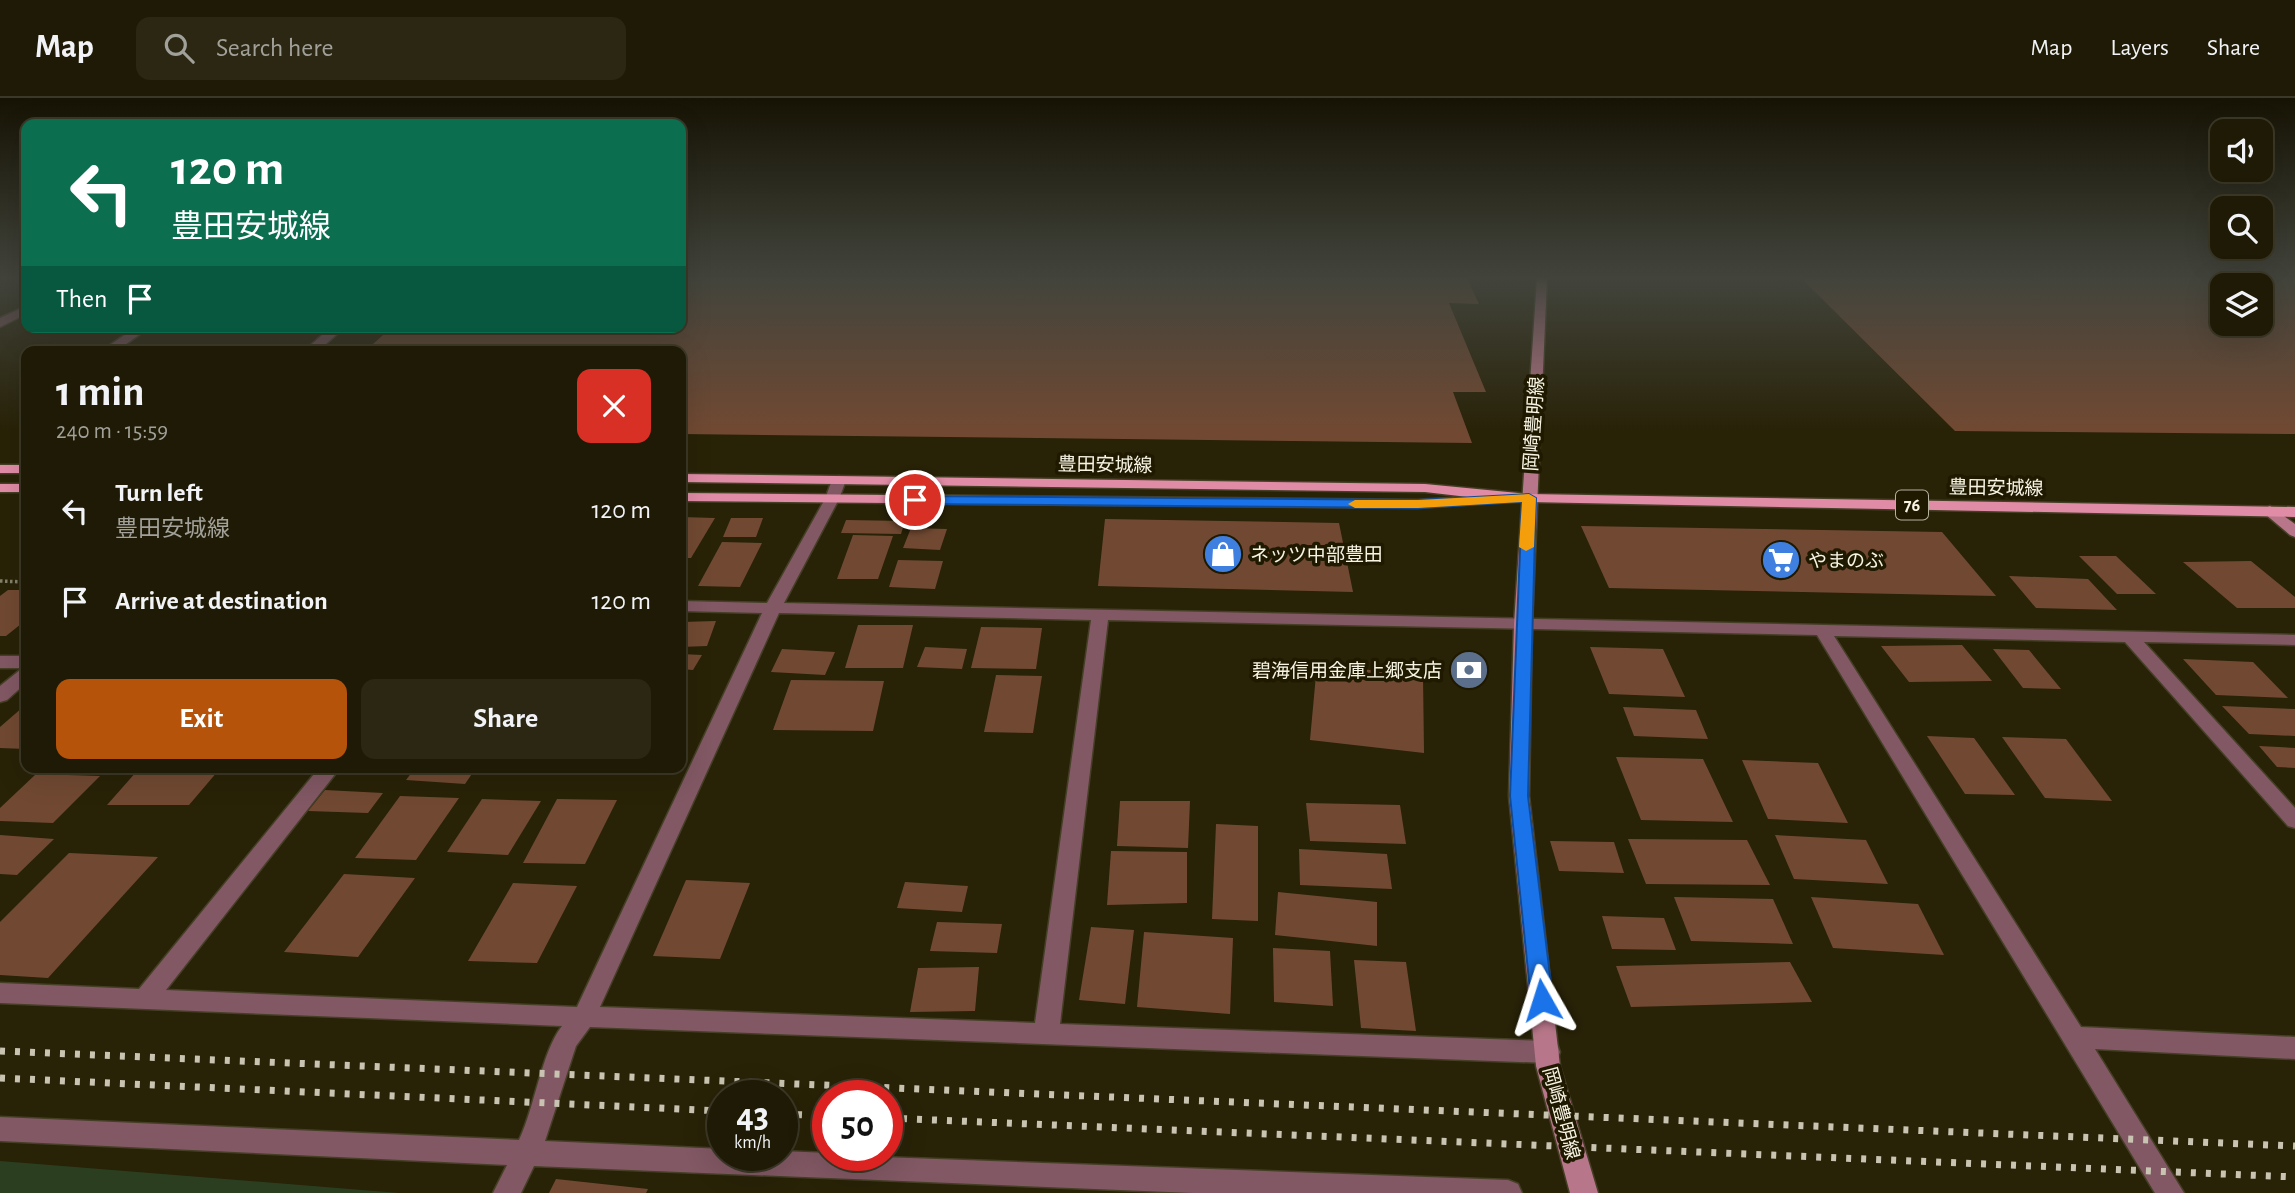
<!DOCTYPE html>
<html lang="en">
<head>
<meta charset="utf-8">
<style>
	:root { --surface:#1e1a05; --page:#2b2713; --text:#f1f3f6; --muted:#a1a19a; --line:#3c3827; --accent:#b45309 }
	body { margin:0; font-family:"Alegreya Sans","Noto Sans JP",sans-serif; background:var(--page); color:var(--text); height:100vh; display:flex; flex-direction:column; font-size:26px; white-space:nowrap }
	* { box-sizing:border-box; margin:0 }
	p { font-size:23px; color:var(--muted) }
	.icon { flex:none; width:38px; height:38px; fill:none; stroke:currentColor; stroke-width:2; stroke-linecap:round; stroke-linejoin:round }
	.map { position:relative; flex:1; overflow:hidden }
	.sheet { position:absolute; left:21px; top:248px; width:665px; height:427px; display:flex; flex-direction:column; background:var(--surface); border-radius:14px; box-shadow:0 7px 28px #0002,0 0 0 2px var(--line) }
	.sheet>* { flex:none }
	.guide { position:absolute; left:21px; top:21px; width:665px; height:214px; border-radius:14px; box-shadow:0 7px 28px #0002,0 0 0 2px var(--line); background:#0b6e4f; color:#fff; overflow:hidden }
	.fabs { position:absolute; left:2210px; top:21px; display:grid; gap:14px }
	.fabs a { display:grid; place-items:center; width:63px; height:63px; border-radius:14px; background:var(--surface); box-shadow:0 7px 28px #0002,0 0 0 2px var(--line); font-size:35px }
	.speed { position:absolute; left:707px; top:982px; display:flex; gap:14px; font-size:35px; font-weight:700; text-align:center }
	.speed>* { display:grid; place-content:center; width:91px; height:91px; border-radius:50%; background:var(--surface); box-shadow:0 7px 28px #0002,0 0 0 2px var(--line); line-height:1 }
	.speed small { font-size:18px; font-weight:400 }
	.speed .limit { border:10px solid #d22; background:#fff; color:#111 }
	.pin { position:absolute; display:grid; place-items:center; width:60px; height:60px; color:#fff; margin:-30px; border:4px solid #fff; border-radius:50%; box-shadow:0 2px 7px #0007 }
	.me { position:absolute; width:77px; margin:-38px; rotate:354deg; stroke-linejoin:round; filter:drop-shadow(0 0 5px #0008) }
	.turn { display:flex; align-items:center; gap:24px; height:147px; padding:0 35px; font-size:32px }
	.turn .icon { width:91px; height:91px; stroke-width:2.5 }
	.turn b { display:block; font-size:49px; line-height:60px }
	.then { display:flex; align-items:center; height:66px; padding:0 35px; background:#0003; gap:14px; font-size:26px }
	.round { display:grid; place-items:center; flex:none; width:74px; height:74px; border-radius:14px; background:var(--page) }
	.summary { display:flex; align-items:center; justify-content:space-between; height:119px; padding:0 35px }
	h1 { font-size:42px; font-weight:700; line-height:52px }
	.action { display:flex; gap:14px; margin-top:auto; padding:14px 35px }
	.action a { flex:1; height:80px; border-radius:14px; background:var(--accent); color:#fff; font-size:28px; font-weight:700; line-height:80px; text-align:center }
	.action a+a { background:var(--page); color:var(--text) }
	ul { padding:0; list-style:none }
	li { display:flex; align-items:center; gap:21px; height:91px; padding:0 35px }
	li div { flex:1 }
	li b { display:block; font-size:26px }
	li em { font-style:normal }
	header { display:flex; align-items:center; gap:42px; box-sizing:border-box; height:98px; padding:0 35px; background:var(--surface); border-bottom:2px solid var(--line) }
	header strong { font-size:33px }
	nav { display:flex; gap:38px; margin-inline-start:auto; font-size:24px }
	.search { width:490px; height:63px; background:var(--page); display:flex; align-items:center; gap:18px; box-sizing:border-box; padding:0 24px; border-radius:14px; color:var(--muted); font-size:26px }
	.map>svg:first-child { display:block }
	.green { fill:#2b3f20 }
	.building { fill:#714932; fill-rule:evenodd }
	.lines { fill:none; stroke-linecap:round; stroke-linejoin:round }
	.lane-casing { stroke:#453f26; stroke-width:3 }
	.street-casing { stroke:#453f26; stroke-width:3 }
	.secondary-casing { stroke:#453f26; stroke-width:3 }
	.primary-casing { stroke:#453f26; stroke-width:3 }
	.path { stroke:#85816b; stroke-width:3.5; stroke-dasharray:2.5 2.5; stroke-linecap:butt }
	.lane { fill:#815864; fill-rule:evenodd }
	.street { fill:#815864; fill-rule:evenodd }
	.secondary { fill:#b77689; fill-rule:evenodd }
	.primary { fill:#e18ca6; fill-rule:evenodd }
	.rail { stroke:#c8c4b1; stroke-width:7; stroke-dasharray:5 10; stroke-linecap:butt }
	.route { fill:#1a73e8; stroke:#114b97; stroke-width:2 }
	.slow { fill:#f59e0b }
	.labels { text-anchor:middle; stroke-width:7; stroke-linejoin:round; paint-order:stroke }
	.shield { fill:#1f1900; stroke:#b6b2a0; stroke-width:2 }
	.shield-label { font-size:18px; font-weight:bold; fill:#f7f4e4 }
	.street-label { font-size:19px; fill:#f7f4e4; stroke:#1f1900 }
	.poi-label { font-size:19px; fill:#f7f4e4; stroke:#1f1900; text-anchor:start }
</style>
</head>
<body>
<header>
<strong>Map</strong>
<div class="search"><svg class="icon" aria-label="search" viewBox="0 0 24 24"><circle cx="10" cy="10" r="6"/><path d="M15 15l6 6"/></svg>Search here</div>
<nav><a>Map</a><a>Layers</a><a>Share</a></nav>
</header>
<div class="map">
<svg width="2295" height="1095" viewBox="0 0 2295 1095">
	<rect width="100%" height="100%" fill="#282207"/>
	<polygon class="green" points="0,1063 399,1095 0,1095"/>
	<g class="building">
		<polygon points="681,180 1467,180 1479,206 1449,205 1486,294 1453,294 1472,345 681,336 681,254 364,254 392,229 681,229"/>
		<path d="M 1801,180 L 2295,180 L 2295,336 L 1955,333 ZM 2222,187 L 2261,187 L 2261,226 L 2222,226 Z"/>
		<polygon points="681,419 715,420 691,460 681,460"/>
		<polygon points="731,420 763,420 756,439 723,439"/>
		<polygon points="1105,421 1339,425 1353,494 1098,488"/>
		<polygon points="846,422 905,423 901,436 841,435"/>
		<polygon points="1581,428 1942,434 1996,498 1609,490"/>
		<polygon points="911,430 947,431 940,452 903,450"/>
		<polygon points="853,437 893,438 878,481 837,481"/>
		<polygon points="722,444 762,445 740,489 698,488"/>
		<polygon points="2079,458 2116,458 2156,496 2117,496"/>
		<polygon points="898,462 943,463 935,491 889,489"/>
		<polygon points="2251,463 2295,499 2295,510 2237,510 2183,464"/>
		<polygon points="2009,478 2088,481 2117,512 2036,510"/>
		<polygon points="8,492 26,492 26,522 6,538 0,538 0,498"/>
		<polygon points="716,523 707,548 681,549 681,524"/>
		<polygon points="858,527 913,527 903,570 845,570"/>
		<polygon points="981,529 1042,530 1036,571 971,570"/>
		<polygon points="1962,547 1992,583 1909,584 1881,548"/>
		<polygon points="925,549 967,551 962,571 917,569"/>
		<polygon points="1590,549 1663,551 1685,599 1609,596"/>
		<polygon points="782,551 835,554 825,577 771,574"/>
		<polygon points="1993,551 2029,552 2061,591 2023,590"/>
		<polygon points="681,556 702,557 693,572 681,571"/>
		<polygon points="2183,561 2253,564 2288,600 2216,597"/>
		<polygon points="1317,566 1423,578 1424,655 1310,642"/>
		<polygon points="996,577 1042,578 1033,635 984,634"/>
		<polygon points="791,582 884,583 873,633 773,632"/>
		<polygon points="2222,608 2295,611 2295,638 2249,636"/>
		<polygon points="23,609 26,609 26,651 0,650 0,629"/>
		<polygon points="1623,609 1696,612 1708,641 1634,638"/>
		<polygon points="1927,638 1974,640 2015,697 1965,696"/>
		<polygon points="2002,639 2066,641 2112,703 2045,700"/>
		<polygon points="2259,648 2295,650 2295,670 2277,669"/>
		<polygon points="1616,659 1703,661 1733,724 1641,722"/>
		<polygon points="1742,662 1818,665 1848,725 1768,721"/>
		<polygon points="415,670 476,670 465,686 406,682"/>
		<polygon points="137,673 218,673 189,707 107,707"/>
		<polygon points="36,676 100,678 53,725 0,723 0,710"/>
		<polygon points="325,692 383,695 368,715 308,713"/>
		<polygon points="400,698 459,700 416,762 355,760"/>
		<polygon points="482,701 541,703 508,757 447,754"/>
		<polygon points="557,701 617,702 585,766 523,765"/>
		<polygon points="1120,703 1190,703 1188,750 1117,748"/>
		<polygon points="1306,705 1400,707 1406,746 1310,743"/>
		<polygon points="1216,726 1258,728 1258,823 1212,821"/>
		<polygon points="0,737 54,741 17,777 0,776"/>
		<polygon points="1775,737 1866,742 1888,786 1794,781"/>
		<polygon points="1628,741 1747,742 1770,787 1646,786"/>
		<polygon points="1550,743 1614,744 1624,775 1559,773"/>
		<polygon points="1299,751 1387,756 1392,791 1300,787"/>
		<polygon points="1111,753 1187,754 1187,805 1107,807"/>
		<polygon points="69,755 158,759 48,880 0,877 0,824"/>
		<polygon points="344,776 415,780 358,859 284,854"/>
		<polygon points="686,782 750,785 720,861 653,858"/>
		<polygon points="905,784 968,788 962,814 897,810"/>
		<polygon points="513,785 577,788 537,865 468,863"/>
		<polygon points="1278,794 1377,804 1377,848 1275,837"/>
		<polygon points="1674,799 1773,801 1793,846 1691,843"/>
		<polygon points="1811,799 1918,806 1944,857 1833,850"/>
		<polygon points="1602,818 1664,820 1676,852 1612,851"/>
		<polygon points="937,824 1002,826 997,855 930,853"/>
		<polygon points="1091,829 1134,832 1125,906 1079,902"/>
		<polygon points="1144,834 1233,840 1230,916 1137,909"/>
		<polygon points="1273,850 1330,853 1333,908 1274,904"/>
		<polygon points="1354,862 1406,864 1416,933 1361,930"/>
		<polygon points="1790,864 1812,904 1631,909 1616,868"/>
		<polygon points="979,869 975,913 910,914 918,870"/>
		<polygon points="556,1081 648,1091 646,1095 549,1095"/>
	</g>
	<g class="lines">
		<g class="lane-casing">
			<g id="lane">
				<polygon points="26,208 26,216 0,229 0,220"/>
				<polygon points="136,229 150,229 115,254 100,254"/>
				<polygon points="331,229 345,229 317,254 303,254"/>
			</g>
		</g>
		<g class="street-casing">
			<g id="street">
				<path d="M 839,378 L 846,382 L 839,401 L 784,505 L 2295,537 L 2295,547 L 2144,544 L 2295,710 L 2295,730 L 2288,728 L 2125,544 L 1834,538 L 2081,929 L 2295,939 L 2295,961 L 2095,951 L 2184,1095 L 2155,1095 L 1817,537 L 1108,522 L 1060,926 L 1548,943 L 1557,946 L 1560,954 L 1557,962 L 1548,965 L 590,929 L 576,948 L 545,1043 L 723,1051 L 723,1057 L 782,1057 L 782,1053 L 828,1055 L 828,1057 L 1508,1082 L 1518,1086 L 1522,1095 L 1193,1095 L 534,1068 L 521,1095 L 493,1095 L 507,1067 L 0,1043 L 0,1019 L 519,1042 C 535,1009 541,955 562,928 L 0,905 L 0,885 L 139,891 L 319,670 L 340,670 L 166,892 L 577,909 L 762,515 L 681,513 L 681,503 L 767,505 L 825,401 L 832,382 ZM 779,515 L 1091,522 L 1035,925 L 600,909 Z"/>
				<rect x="0" y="558" width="26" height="12"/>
				<polygon points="26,570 26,585 7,602 0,604 0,588 20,572"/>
			</g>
		</g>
		<g class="secondary-casing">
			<g id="secondary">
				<polygon points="1537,180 1547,180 1532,526 1529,698 1560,968 1598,1095 1570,1095 1536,968 1509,698 1514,526"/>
				<polygon points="2270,408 2295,426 2295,439 2290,437 2265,416 2262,413 2265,410"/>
			</g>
		</g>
		<g class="primary-casing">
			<g id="primary">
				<rect x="0" y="367" width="26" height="8"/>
				<polygon points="681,376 1425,386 1529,396 2295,409 2295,419 1529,404 1470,399 1476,403 1474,406 1417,410 681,403 681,395 1417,402 1468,399 1425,394 681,384"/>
				<rect x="0" y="386" width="26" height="8"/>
			</g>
		</g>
		<polyline class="path" points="0,483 26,484"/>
		<use href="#lane" class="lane"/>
		<use href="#street" class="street"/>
		<use href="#secondary" class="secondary"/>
		<use href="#primary" class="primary"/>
		<g class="rail">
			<polyline points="0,953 2295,1048"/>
			<polyline points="0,980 723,1013"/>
			<polyline points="782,1016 828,1018"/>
			<polyline points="887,1020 2295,1079"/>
		</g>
	</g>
	<linearGradient id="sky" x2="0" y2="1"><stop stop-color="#161304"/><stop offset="0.54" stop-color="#42443c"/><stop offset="1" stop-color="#42443c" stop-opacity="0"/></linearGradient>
	<rect width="2295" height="333" fill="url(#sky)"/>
	<polygon class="route" points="1529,396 1536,400 1528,698 1553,902 1550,909 1542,912 1534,909 1531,902 1510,698 1522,404 1418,410 915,406 908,402 915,398 1418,402"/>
	<polygon class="slow" points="1529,396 1536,400 1534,449 1526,453 1519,449 1522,404 1418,410 1355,410 1348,406 1355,402 1418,402"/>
	<defs>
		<g id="shop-disc" transform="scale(2.0125)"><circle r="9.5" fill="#3f7fe0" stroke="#1f1900"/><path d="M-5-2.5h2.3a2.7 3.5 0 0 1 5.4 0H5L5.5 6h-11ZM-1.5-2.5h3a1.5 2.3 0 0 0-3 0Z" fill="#fff"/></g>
		<g id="supermarket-disc" transform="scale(2.0125)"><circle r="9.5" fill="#3f7fe0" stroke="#1f1900"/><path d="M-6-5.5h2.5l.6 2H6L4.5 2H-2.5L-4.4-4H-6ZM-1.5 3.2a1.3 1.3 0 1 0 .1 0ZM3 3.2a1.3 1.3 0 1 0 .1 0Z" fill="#fff"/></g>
		<g id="bank-disc" transform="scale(2.0125)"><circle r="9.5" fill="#5c6f8a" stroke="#1f1900"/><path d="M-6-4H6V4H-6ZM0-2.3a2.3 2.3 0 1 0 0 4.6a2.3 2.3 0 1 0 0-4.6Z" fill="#fff"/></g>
	</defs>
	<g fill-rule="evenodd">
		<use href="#shop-disc" x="1223" y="456"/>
		<use href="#supermarket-disc" x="1781" y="462"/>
		<use href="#bank-disc" x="1469" y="572"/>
	</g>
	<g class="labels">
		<rect class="shield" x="1896" y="392.5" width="32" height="29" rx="5"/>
		<g class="shield-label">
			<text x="1912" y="413">76</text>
		</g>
		<g class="street-label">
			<text transform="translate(1533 326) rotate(-86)" y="7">岡崎豊明線</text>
			<text transform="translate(1105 366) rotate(1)" y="7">豊田安城線</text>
			<text transform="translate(1996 389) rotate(1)" y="7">豊田安城線</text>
			<text transform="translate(1562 1015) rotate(75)" y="7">岡崎豊明線</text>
		</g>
		<g class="poi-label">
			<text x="1250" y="463">ネッツ中部豊田</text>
			<text x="1808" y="469">やまのぶ</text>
			<text x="1442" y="579" text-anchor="end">碧海信用金庫上郷支店</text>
		</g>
	</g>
</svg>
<div class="fabs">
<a><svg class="icon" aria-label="sound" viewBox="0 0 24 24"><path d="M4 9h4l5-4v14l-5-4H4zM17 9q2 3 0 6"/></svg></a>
<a><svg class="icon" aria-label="search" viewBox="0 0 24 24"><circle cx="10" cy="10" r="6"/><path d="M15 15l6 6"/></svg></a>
<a><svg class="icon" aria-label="layers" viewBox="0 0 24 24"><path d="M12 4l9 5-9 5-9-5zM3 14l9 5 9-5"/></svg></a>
</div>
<div class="speed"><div>43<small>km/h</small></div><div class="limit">50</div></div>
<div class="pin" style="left:915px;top:402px;background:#d93025"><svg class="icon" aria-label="arrive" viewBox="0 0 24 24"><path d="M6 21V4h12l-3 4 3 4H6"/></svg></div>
<svg class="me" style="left:1542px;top:902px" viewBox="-20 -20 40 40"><path d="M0-17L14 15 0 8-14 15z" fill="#1a73e8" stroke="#fff" stroke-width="4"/></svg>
<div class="guide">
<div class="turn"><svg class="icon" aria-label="left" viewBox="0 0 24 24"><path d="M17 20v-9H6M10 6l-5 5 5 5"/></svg><div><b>120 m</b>豊田安城線</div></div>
<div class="then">Then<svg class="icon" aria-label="arrive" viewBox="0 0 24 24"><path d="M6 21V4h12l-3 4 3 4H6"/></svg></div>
</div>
<section class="sheet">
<div class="summary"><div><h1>1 min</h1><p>240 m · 15:59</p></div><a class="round" style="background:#d93025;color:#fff"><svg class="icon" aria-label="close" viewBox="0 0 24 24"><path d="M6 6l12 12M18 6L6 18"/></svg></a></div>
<ul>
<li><svg class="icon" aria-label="left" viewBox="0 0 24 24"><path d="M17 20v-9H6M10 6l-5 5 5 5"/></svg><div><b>Turn left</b><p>豊田安城線</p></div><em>120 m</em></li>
<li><svg class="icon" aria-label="arrive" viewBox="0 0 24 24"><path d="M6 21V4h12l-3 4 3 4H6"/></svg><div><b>Arrive at destination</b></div><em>120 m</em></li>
</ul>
<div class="action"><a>Exit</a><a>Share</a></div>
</section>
</div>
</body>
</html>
